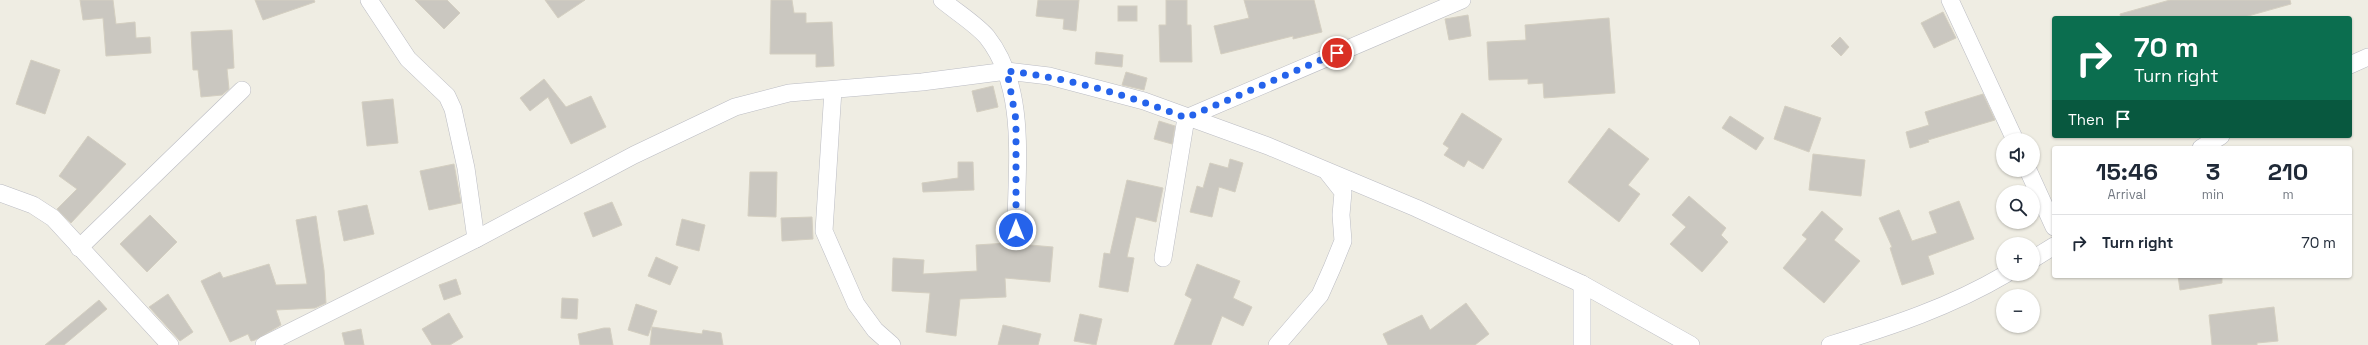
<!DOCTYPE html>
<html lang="en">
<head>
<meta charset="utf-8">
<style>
	:root { --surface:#fff; --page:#f2f2f3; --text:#1f2937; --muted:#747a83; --line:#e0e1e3 }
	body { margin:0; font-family:"Space Grotesk",sans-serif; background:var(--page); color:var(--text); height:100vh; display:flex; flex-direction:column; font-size:15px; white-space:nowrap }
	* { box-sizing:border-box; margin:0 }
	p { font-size:13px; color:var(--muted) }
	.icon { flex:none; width:22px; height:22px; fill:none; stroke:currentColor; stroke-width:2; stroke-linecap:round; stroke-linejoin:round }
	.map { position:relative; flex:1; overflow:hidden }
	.side { position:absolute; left:2052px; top:146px; width:300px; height:132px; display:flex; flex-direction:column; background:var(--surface); border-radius:4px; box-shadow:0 1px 3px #0004 }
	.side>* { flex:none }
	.top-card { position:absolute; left:2052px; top:16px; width:300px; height:122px; border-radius:4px; box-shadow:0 1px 3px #0004; background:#0b6e4f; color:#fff; overflow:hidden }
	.fabs { position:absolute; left:1996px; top:133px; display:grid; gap:8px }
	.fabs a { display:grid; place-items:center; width:44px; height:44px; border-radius:50%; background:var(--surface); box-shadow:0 1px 3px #0004; font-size:20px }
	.pin { position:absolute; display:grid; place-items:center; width:34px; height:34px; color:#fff; margin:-17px; border:2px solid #fff; border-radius:50%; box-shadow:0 1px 4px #0007 }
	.me { position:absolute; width:44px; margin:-22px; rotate:0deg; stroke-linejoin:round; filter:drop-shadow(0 0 3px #0008) }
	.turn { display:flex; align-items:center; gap:14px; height:84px; padding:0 16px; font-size:18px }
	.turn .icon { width:52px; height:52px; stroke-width:2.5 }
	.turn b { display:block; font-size:28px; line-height:34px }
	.then { display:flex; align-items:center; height:38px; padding:0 16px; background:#0003; gap:8px; font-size:15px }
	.eta { display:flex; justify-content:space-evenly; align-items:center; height:68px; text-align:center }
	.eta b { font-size:24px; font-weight:700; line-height:28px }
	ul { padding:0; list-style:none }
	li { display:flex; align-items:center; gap:12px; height:56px; padding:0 16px; border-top:1px solid var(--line) }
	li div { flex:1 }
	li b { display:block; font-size:15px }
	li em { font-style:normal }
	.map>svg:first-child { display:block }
	.building { fill:#cac7c0; stroke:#d4cfc1 }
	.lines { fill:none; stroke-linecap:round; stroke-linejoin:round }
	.minor-casing { stroke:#bbbcc3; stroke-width:18 }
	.minor { stroke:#fff; stroke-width:17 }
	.route { stroke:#2563eb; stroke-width:7; stroke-dasharray:0 12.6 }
</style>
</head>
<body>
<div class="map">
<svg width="2368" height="345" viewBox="0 0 2368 345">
	<rect width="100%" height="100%" fill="#efede3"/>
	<g class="building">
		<polygon points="80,0 113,0 116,24 135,22 136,38 150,37 151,53 106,56 103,18 83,20"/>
		<polygon points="255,0 314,0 315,2 263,20"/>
		<polygon points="415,0 447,0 460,13 444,29"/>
		<polygon points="545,0 585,0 558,18"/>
		<polygon points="771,0 792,0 794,13 806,13 806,23 832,22 834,66 816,67 816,54 770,54"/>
		<polygon points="1038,0 1079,0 1076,31 1063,29 1064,19 1036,16"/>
		<polygon points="1166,0 1187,0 1187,25 1191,25 1192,62 1160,62 1159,25 1166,25"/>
		<polygon points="1244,0 1314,0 1322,32 1293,39 1293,36 1221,54 1214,26 1249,18"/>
		<polygon points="2170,0 2290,0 2291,4 2241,18 2121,18 2120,14"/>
		<rect x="1118" y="6" width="19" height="15"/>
		<polygon points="1943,12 1956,38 1934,48 1921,23"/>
		<polygon points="1468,15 1471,36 1449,40 1445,19"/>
		<polygon points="1609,18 1615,93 1544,98 1543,83 1528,84 1528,79 1489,80 1487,42 1526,40 1525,25"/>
		<polygon points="232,30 234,68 227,69 229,89 222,95 201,97 198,70 193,70 191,32"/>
		<polygon points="1840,37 1849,47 1841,56 1831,46"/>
		<polygon points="1096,52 1123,55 1122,67 1095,64"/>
		<polygon points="31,60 60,70 45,114 16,104"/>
		<polygon points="1126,72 1147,78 1144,90 1122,85"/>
		<polygon points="544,79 566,107 591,96 606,127 571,144 548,97 530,111 520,98"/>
		<polygon points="993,86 998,107 977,112 972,91"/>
		<polygon points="1983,94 1995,120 1928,140 1929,142 1910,148 1906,132 1929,125 1925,112"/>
		<polygon points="393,99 398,143 367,146 362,102"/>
		<polygon points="1785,106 1821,118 1809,152 1774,139"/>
		<polygon points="1462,113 1502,139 1483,169 1468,160 1464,167 1444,155 1449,148 1443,144"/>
		<polygon points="1730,116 1764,138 1756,150 1722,128"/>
		<polygon points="1159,121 1175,126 1172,144 1154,139"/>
		<polygon points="1609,128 1649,159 1628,185 1640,194 1619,222 1568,182"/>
		<polygon points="88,136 126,164 71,223 57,209 77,189 59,176"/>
		<polygon points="1813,154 1865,160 1861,196 1809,190"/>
		<polygon points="1230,159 1243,163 1235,192 1219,187 1212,217 1190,212 1197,186 1203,188 1210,163 1228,168"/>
		<polygon points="958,162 973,162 974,190 923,192 922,183 958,178"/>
		<polygon points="454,164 461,203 429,210 420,171"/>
		<polygon points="750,172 777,172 776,217 748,216"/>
		<polygon points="1127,180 1163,188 1156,222 1136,217 1127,257 1134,258 1128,292 1099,287 1104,253 1110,254"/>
		<polygon points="1689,196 1726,228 1721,235 1728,242 1702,272 1670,244 1686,227 1672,215"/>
		<polygon points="1959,201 1974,239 1928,256 1934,274 1902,285 1890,248 1892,247 1879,218 1899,210 1912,241 1937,233 1929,212"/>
		<polygon points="612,202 622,225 593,237 584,213"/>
		<polygon points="367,205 374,234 344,241 338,211"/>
		<polygon points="1822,211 1843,229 1834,240 1860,261 1824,303 1783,268 1807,239 1802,235"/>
		<polygon points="150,215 177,242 147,272 120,244"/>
		<polygon points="316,216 324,270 326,303 315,308 276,310 281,325 255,340 251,341 248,334 230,342 201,281 220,272 223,278 269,264 276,285 307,284 296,220"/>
		<polygon points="812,217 813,239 782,241 781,218"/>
		<polygon points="682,219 705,225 699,251 676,245"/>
		<polygon points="1007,243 1053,247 1050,282 1005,278 1006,297 960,299 956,336 926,332 930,293 892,291 893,258 924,260 923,274 977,271 976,245"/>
		<polygon points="656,257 678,267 670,285 648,276"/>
		<polygon points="1197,264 1240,281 1233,298 1252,307 1243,326 1222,316 1211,345 1174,345 1192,299 1185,295"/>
		<polygon points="2178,276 2222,276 2222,283 2180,290"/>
		<polygon points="456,279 461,294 444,300 439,285"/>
		<polygon points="168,294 193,332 180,341 149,307"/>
		<polygon points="562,298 578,299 577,319 561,318"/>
		<polygon points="99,300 107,309 64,345 45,345"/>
		<polygon points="1466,303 1489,334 1475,345 1388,345 1383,334 1422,315 1430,330"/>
		<polygon points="636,304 657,311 648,336 628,330"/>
		<polygon points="2274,307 2278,341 2257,343 2257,345 2212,345 2209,315"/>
		<polygon points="449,313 463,337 450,345 432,345 422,329"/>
		<polygon points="1080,314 1102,319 1096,345 1074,341"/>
		<polygon points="1003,325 1041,334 1038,345 998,345"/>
		<polygon points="652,327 702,334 703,330 721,333 723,345 650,345"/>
		<polygon points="604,328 610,328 613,345 580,345 578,334"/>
		<polygon points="361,329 364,345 345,345 342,333"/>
	</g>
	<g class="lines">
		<g class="minor-casing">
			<g id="minor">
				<polyline points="369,0 408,59 447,96 453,109 466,168 476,239"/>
				<path d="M 942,0 C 955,11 976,24 987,37 C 1028,89 1016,167 1016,230"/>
				<polyline points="1950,0 2015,140"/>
				<polyline points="2350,65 2368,57"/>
				<polyline points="833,90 824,231 856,304 875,330 892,345"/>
				<polyline points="2201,148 2221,136"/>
				<polyline points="2028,170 2054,227"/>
				<polyline points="0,193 33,205 53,218 170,345"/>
				<polyline points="79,248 242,90"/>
				<polyline points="1163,258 1186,118 1462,0"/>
				<polyline points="2033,259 2054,246"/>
				<polyline points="264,345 476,239 634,155 735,107 789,93 922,82 1007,71 1049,76 1144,101 1268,146 1416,208 1582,284 1691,345"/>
				<polyline points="1277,345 1320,295 1332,268 1343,241 1341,215 1343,192 1328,173"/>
				<polyline points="1582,345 1582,284"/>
				<path d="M 1830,345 C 1892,326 1950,307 2006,274"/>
			</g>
		</g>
		<use href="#minor" class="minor"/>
	</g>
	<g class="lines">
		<path class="route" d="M 1016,230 L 1016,120 L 1007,71 C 1069,78 1128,95 1186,118 L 1337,53"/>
	</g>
</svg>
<div class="fabs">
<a><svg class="icon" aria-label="sound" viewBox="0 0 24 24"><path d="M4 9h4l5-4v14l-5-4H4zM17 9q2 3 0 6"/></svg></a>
<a><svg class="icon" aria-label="search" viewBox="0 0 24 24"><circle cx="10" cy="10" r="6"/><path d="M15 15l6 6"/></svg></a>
<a>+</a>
<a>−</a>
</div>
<div class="pin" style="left:1337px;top:53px;background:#d93025"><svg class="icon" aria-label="arrive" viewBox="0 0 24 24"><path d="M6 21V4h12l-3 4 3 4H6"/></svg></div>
<svg class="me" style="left:1016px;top:230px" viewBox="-20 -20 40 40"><circle r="17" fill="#2563eb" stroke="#fff" stroke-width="3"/><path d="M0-11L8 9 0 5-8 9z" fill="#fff"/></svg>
<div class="top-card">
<div class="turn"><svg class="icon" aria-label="right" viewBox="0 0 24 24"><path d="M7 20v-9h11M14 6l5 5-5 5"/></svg><div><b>70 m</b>Turn right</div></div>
<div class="then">Then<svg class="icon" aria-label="arrive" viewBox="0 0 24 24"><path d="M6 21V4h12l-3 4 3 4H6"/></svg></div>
</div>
<section class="side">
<div class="eta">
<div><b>15:46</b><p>Arrival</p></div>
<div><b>3</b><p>min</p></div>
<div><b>210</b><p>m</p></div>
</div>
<ul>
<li><svg class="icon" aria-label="right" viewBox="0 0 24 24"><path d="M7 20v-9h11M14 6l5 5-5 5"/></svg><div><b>Turn right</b></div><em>70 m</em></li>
</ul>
</section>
</div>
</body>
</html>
